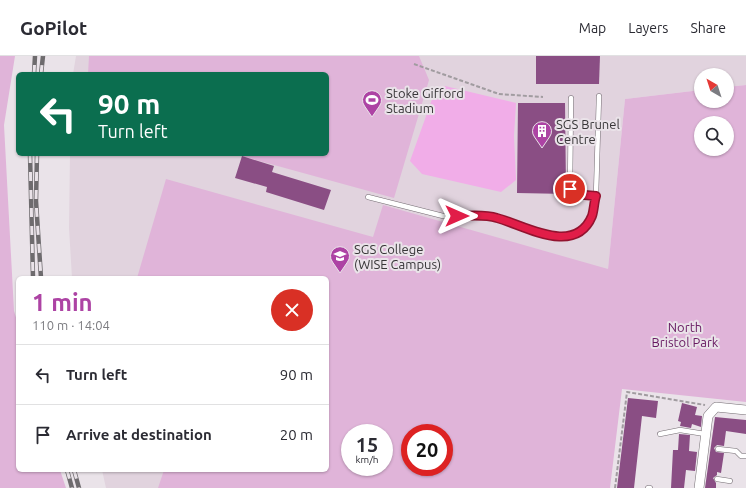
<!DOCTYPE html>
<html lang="en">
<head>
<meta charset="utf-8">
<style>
	:root { --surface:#fff; --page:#f2f2f3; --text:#2b2b33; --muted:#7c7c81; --line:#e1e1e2; --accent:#ad43a4 }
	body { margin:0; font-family:Ubuntu,sans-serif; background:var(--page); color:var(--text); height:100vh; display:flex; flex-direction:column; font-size:15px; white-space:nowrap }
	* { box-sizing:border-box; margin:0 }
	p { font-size:13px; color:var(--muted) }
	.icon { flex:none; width:22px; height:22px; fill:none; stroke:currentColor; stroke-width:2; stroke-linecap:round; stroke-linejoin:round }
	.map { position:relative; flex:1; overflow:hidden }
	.sheet { position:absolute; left:16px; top:220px; width:313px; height:196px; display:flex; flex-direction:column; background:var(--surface); border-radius:6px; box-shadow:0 1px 3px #0004 }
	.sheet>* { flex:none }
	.hud { position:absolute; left:16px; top:16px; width:313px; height:84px; border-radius:6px; box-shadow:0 1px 3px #0004; background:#0b6e4f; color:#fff; overflow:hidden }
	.needle { width:26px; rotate:321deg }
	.buttons { position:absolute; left:694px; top:12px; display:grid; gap:8px }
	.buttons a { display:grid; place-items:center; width:40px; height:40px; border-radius:50%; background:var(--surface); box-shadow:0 1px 3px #0004; font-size:20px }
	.speed { position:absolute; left:341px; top:368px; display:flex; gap:8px; font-size:20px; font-weight:700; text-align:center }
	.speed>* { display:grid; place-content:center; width:52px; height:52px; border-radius:50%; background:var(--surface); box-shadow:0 1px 3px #0004; line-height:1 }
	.speed small { font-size:10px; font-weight:400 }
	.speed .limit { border:6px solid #d22; background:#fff; color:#111 }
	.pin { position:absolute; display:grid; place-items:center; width:34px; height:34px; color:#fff; margin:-17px; border:2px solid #fff; border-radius:50%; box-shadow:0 1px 4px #0007 }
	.me { position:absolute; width:44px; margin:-22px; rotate:90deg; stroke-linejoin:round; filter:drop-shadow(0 0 3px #0008) }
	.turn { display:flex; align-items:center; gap:14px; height:84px; padding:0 16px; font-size:18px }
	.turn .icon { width:52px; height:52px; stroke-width:2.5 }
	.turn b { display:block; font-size:28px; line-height:34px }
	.round { display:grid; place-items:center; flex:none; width:42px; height:42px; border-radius:21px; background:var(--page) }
	.overview { display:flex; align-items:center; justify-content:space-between; height:68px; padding:0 16px }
	h1 { font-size:24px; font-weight:700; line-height:30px; color:var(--accent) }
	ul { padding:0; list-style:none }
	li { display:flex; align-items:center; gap:12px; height:60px; padding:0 16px; border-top:1px solid var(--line) }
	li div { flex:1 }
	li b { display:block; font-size:15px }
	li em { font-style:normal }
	header { display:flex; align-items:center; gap:24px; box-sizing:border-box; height:56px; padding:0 20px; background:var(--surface); border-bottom:1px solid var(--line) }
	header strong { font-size:19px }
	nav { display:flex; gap:22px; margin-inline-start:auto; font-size:14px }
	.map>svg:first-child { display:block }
	.built { fill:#e1d3de; fill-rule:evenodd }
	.green { fill:#e0b4d9; fill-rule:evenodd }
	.water { fill:#f1ade8 }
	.building { fill:#8a4e84 }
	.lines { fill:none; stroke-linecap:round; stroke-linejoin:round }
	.service-casing { stroke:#746d73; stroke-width:5.5 }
	.minor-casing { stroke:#746d73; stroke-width:10 }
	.path { stroke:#a19ca0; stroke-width:2; stroke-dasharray:4 2; stroke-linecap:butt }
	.service { stroke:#fff; stroke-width:4.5 }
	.minor { stroke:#fff; stroke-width:9 }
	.rail-casing { stroke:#6e6b6e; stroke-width:4.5 }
	.rail { stroke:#eae3e9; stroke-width:3; stroke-dasharray:9; stroke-linecap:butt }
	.route-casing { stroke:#92132f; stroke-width:10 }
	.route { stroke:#e11d48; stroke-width:7 }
	.labels { text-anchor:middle; stroke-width:4; stroke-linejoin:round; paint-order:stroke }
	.poi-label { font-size:13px; fill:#383638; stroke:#eae3e9; text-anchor:start }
	.park-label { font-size:13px; fill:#681a62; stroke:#eae3e9 }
</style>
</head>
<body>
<header>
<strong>GoPilot</strong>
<nav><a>Map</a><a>Layers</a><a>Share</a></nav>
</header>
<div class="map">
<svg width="746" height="432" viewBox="0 0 746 432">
	<rect width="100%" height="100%" fill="#eae3e9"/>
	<path class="built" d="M 76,0 L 746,0 L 746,29 L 727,31 L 727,19 L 701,19 L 701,34 L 625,43 L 597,324 L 583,432 L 106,432 L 102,414 L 327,414 L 327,222 L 72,222 L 69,172 L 70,98 L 327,98 L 327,18 L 73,18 ZM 350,377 L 384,377 L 384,411 L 350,411 ZM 410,377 L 444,377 L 444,411 L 410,411 Z"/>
	<g class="green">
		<polygon points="0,0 15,0 4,69 14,255 18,268 18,414 60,414 66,432 0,432"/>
		<polygon points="89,0 419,0 429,24 394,142 234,98 327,98 327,18 88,18"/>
		<path d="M 746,29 L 746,346 L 622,333 L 610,432 L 158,432 L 164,414 L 327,414 L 327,222 L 137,222 L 166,123 L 373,181 L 383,149 L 608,213 L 625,43 L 701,34 L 701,45 L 727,45 L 727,31 ZM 701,67 L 727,67 L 727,93 L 701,93 ZM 350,377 L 384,377 L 384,411 L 350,411 ZM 410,377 L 444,377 L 444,411 L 410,411 Z"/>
	</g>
	<polygon class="water" points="445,30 516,47 514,80 516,124 501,136 422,118 410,105 435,35"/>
	<g class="building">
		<polygon points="536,0 600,0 599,28 536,28"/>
		<polygon points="518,47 565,47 566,133 568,138 517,137"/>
		<polygon points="242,100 274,110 272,116 331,134 324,154 266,136 267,131 235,122"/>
		<polygon points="628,342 658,345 656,362 642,360 634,432 617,432"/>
		<polygon points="682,347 697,351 695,359 702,360 701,371 692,368 691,372 680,370 681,366 678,365"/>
		<polygon points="715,361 746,364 746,378 726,375 724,390 717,389 714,392 716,396 724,397 721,417 717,416 717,419 713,422 716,427 716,432 705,432"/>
		<polygon points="679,378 690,379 689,395 697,396 695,415 686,414 684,432 671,432 673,394 678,394"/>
	</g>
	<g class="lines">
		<g class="service-casing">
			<g id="service">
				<polyline points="571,42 570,133 573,138 596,139"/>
				<polyline points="368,141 443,160 496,161 549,180 565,182 577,178 586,170 592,160 596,139 599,40"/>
				<polyline points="660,378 680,374 705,378"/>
				<polyline points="718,393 736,395 741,400 746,400"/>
				<polyline points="717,423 730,425"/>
				<polyline points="648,432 650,432"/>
			</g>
		</g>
		<g class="minor-casing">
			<polyline id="minor" points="699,432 708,360 716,351 746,354"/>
		</g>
		<g class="path">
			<polyline points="414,8 499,38 543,41"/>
			<polyline points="615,432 627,336 705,349"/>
		</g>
		<use href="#service" class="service"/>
		<use href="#minor" class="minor"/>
		<g class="rail-casing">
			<g id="rail">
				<polyline points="34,18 35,0"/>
				<polyline points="41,18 43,0"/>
				<polyline points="30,98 33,222"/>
				<polyline points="37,98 36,145 41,222"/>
				<polyline points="67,414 72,432"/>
				<polyline points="74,414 79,432"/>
			</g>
		</g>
		<use href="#rail" class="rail"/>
	</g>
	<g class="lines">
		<g class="route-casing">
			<path id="route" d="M 457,160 C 470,160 484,158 497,162 C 524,169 575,201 592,160 C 594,154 594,146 596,140 L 573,138 L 570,133"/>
		</g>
		<use href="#route" class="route"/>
	</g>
	<defs>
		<g id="stadium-pin" transform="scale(1)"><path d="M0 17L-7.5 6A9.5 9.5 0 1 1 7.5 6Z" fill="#ad43a4" stroke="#eae3e9"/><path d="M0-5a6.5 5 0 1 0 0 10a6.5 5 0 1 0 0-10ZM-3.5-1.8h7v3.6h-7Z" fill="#fff"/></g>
		<g id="building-pin" transform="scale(1)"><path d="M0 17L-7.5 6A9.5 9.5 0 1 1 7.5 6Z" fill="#ad43a4" stroke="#eae3e9"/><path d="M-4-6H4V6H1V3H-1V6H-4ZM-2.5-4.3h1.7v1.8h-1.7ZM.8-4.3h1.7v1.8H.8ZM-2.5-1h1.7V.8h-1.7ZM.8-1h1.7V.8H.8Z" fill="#fff"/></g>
		<g id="university-pin" transform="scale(1)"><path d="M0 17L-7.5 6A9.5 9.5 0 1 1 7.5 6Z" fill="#ad43a4" stroke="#eae3e9"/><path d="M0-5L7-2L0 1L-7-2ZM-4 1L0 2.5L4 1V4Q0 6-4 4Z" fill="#fff"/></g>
	</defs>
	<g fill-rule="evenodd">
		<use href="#stadium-pin" x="372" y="44"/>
		<use href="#building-pin" x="542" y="75"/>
		<use href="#university-pin" x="340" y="200"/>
	</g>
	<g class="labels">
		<g class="poi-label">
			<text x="386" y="42">Stoke Gifford<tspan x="386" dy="15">Stadium</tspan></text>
			<text x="556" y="73">SGS Brunel<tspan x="556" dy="15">Centre</tspan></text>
			<text x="354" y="198">SGS College<tspan x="354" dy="15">(WISE Campus)</tspan></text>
		</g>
		<g class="park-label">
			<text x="685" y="276">North<tspan x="685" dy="15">Bristol Park</tspan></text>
		</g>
	</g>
</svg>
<div class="buttons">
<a><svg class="needle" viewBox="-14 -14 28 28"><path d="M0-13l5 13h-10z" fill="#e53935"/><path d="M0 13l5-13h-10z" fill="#7c7c81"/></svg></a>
<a><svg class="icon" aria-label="search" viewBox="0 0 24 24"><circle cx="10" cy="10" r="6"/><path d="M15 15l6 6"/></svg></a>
</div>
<div class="speed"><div>15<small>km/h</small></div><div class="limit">20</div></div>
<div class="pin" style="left:570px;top:133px;background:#d93025"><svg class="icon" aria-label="arrive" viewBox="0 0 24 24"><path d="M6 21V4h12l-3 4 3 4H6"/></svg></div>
<svg class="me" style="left:457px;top:160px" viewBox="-20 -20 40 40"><path d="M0-17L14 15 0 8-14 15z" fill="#e11d48" stroke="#fff" stroke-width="4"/></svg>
<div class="hud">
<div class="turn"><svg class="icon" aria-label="left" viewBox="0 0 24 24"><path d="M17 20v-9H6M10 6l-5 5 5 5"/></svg><div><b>90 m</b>Turn left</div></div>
</div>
<section class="sheet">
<div class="overview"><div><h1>1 min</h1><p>110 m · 14:04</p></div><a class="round" style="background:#d93025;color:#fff"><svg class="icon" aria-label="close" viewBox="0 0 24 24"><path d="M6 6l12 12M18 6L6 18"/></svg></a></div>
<ul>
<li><svg class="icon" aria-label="left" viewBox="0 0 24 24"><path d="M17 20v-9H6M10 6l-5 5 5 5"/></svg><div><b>Turn left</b></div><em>90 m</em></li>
<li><svg class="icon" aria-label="arrive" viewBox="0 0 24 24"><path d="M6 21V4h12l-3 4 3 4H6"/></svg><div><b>Arrive at destination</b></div><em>20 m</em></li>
</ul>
</section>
</div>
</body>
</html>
